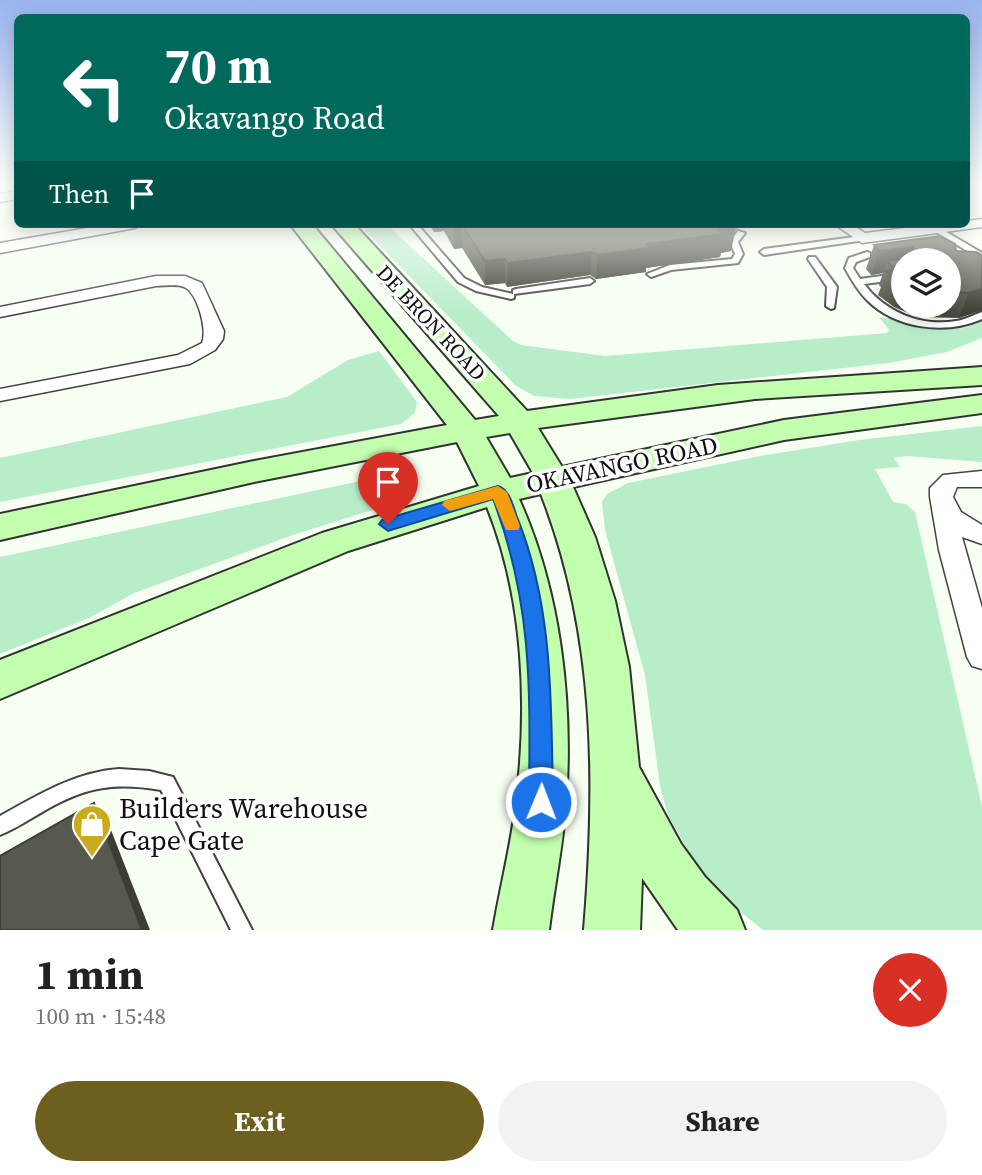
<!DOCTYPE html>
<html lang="en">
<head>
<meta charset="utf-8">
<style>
	:root { --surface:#fff; --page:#f2f2f2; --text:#222; --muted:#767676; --accent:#6e5f1f }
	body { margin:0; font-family:"Source Serif 4",serif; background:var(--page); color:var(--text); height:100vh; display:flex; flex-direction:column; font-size:26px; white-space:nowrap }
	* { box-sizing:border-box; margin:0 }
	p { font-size:23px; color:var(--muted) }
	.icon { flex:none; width:38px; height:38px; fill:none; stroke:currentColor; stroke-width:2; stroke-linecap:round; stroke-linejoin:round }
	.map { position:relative; height:930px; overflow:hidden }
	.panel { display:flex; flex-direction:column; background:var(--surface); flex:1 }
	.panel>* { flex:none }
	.guide { position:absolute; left:14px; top:14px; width:956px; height:214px; border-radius:10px; box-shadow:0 4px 18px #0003; background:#00695c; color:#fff; overflow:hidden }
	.controls { position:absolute; left:891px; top:248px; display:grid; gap:14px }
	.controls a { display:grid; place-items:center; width:70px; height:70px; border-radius:50%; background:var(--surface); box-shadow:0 4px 18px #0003; font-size:35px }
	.pin { position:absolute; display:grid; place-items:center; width:60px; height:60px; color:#fff; margin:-72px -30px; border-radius:50% 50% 50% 0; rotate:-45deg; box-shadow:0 0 7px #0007 }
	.pin .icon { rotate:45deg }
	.me { position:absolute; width:77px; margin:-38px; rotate:1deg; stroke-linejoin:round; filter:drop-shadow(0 0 5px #0008) }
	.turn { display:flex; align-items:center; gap:24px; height:147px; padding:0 35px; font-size:32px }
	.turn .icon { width:91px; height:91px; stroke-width:2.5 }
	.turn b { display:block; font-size:49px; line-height:60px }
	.then { display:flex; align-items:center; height:66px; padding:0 35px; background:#0003; gap:14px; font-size:26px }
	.round { display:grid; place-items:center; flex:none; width:74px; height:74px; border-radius:37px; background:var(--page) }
	.headline { display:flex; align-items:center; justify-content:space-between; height:119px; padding:0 35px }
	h1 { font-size:42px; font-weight:700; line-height:52px }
	.button { display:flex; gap:14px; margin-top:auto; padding:14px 35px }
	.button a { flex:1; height:80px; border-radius:42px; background:var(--accent); color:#fff; font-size:28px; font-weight:700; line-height:80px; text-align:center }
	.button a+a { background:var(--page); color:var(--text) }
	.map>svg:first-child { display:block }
	.green { fill:#b8edca }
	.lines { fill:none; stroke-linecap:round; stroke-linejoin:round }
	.lane-casing { stroke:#434343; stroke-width:4 }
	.street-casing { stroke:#434343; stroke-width:3 }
	.secondary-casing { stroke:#323232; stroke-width:4 }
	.lane { fill:#fff; fill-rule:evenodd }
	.street { fill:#fff; fill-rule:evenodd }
	.secondary { fill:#c2ffae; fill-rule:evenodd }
	.wall { fill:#4a4d40; fill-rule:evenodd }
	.shaded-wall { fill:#3c3e34 }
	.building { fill:#56594b; stroke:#3c3e34; stroke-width:2 }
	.route { fill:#1a73e8; stroke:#114b97; stroke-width:2 }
	.slow { fill:#f59e0b }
	.labels { text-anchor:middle; stroke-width:7; stroke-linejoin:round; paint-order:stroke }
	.far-street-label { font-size:21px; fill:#101010; stroke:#fff }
	.street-label { font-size:24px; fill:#101010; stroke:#fff }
	.near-poi-label { font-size:28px; fill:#101010; stroke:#fff; text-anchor:start }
</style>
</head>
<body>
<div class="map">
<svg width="982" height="930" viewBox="0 0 982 930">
	<rect width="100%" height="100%" fill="#f7fff3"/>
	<g class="green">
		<path d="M 359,224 L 386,224 L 513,341 L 521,345 L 605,356 L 887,333 L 889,330 L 880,318 C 913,316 951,342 982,320 L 982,338 L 947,352 L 889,363 L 570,399 L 534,396 L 515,385 Z"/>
		<polygon points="379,351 417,402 415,413 401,424 0,502 0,458 287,397 348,360"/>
		<polygon points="982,426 982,462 907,456 894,458 900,467 875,469 893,502 906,504 915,512 982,806 982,930 763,930 723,898 700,872 668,815 660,786 645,675 605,530 602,502 607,494 628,483 755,457 859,440"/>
		<polygon points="389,475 401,501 296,534 134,593 89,618 0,654 0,557"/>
	</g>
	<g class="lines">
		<g class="lane-casing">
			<g id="lane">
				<polygon points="409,224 417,224 464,278 482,287 513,294 513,290 516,289 590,278 594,281 590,284 514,294 514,298 511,299 476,291 458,282"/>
				<polygon points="923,224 933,224 982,253 982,260"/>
				<polygon points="738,231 745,233 738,242 743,254 738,263 671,270 651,277 647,274 670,265 732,259 735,254 730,242"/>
				<polygon points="862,236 865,236 865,240 764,255 760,252 764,249"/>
				<path d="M 867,252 L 870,253 L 870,257 L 856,262 L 853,268 L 860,279 L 903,273 L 903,279 L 864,284 C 885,312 921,327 956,321 C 965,320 973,315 982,312 L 982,319 C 946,335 896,329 867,300 C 858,291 851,279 845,268 L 849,258 Z"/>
				<polygon points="809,257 815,257 837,287 834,308 831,309 826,306 827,287 808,259"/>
				<path d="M 119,769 L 149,771 L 173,777 L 252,930 L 231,930 L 161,790 C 114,782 85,787 44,811 C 30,819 15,829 0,835 L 0,816 C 38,795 75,772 119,769 Z"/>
			</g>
		</g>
		<g class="street-casing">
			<g id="street">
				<polygon points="18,191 18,199 0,202 0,194"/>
				<polygon points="982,219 982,227 862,243 834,224 851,224 865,233 938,224 966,224 966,221"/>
				<polygon points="110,224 142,224 135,228 0,253 0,243"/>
				<path d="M 156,276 L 185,276 L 202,283 L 224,331 L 223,339 L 215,350 L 190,364 L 0,401 L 0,389 L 178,355 L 202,343 C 208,330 197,292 184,287 C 176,284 165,286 156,286 L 0,317 L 0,307 Z"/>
				<polygon points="982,471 982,487 957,487 953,497 961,512 982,525 982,544 962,537 982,608 982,669 972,666 967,657 939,550 930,497 930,488 943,475"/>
			</g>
		</g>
		<g class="secondary-casing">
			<path id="secondary" d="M 290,224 L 312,224 L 475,420 L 499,416 L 331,224 L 354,224 L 527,411 L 718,385 L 982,367 L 982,385 L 755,399 L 538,428 L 562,467 L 784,420 L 982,395 L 982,413 L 784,440 L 573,487 L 595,537 L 615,601 L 629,667 L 639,767 L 681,844 L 705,877 L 737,910 L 745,930 L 678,930 L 642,878 L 640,930 L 584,930 C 596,782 596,634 541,494 L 519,499 C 561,592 573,701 566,803 C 563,845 554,888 549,930 L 493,930 C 500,888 511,846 516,803 C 528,707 524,598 487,507 L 348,551 L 0,699 L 0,660 L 322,533 L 479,486 L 457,442 L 254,482 L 0,540 L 0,514 L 254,461 L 447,425 ZM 510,433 L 533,473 L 510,478 L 486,437 Z"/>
		</g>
		<use href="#lane" class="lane"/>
		<use href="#street" class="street"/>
		<use href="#secondary" class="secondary"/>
	</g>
	<g class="wall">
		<polygon points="429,224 731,224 731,251 721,253 720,257 646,268 646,272 596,279 590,275 507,287 505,283 485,285 462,248 454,249 444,231 434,232"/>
		<path d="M 874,245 L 956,251 L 982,255 L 982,310 L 959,318 L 918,317 L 894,307 L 878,295 L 881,287 L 879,285 L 883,273 L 871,275 L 866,269 ZM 903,261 L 948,261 L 948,306 L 903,306 Z"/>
	</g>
	<g class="shaded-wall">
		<polygon points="966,184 971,184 966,195"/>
		<polygon points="434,224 443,224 444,231 434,232"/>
		<polygon points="462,225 462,248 454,249 454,226"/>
		<polygon points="736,228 731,251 721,253 720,257 646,268 646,272 596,279 598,255 647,244"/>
		<polygon points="913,247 908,261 895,270 887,261 883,273 871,275 879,251"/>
		<polygon points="592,252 590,275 507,287 508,263"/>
		<polygon points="505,259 505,283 485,285 485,261"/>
		<polygon points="982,289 982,310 959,318 969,293"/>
		<polygon points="94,803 111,830 150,930 142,930"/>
	</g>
	<g class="building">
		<polygon points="452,224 731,224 736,228 719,230 724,234 647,244 649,248 598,255 592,252 508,263 505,259 485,261 462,225 454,226"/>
		<polygon points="940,236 955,244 956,251 976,252 982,255 982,289 969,293 948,292 948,261 903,261 903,283 886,271 895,270 887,261 914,257 913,247 879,251 874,245"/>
		<polygon points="94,803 142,930 0,930 0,856"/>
	</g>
	<linearGradient id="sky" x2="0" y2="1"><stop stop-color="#99b4ef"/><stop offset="0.59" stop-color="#fbfffa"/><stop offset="1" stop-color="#fbfffa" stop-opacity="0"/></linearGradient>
	<rect width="982" height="314" fill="url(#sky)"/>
	<path class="route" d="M 498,486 C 510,490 513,506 517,517 C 554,608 551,706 553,802 L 550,810 L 541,813 L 533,810 L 529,802 C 530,692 533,604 493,499 L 388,531 L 379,524 L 382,520 Z"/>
	<polygon class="slow" points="498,486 507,492 520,526 518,530 506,530 493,499 450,511 442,505 444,501"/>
	<defs>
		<g id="shop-pin" transform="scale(2.0125)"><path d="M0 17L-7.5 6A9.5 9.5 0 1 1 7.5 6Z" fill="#cbaa1c" stroke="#fff"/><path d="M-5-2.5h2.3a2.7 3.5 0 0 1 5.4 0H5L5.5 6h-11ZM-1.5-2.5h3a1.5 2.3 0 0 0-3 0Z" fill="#fff"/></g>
	</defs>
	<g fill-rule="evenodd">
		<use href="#shop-pin" x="92" y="824"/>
	</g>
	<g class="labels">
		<g class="far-street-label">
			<text transform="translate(431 323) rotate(47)" y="7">DE BRON ROAD</text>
		</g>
		<g class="street-label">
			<text transform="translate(622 465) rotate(-12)" y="8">OKAVANGO ROAD</text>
		</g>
		<g class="near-poi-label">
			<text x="119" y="818">Builders Warehouse<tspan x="119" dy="32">Cape Gate</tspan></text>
		</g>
	</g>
</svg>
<div class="controls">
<a><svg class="icon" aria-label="layers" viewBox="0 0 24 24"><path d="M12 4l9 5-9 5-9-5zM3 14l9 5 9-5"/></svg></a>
</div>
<div class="pin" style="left:388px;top:524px;background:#d93025"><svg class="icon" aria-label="arrive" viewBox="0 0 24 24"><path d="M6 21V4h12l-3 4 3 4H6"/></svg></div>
<svg class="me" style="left:541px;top:802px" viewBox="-20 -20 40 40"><circle r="17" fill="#1a73e8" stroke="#fff" stroke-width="3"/><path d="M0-11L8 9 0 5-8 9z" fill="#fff"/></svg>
<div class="guide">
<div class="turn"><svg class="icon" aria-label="left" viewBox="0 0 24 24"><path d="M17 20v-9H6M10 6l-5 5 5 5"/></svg><div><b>70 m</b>Okavango Road</div></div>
<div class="then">Then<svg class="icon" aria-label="arrive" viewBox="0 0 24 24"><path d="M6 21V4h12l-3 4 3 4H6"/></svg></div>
</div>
</div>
<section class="panel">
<div class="headline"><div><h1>1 min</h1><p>100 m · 15:48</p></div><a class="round" style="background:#d93025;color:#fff"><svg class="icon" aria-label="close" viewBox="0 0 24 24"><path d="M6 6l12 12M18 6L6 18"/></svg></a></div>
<div class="button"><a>Exit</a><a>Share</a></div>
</section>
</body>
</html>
